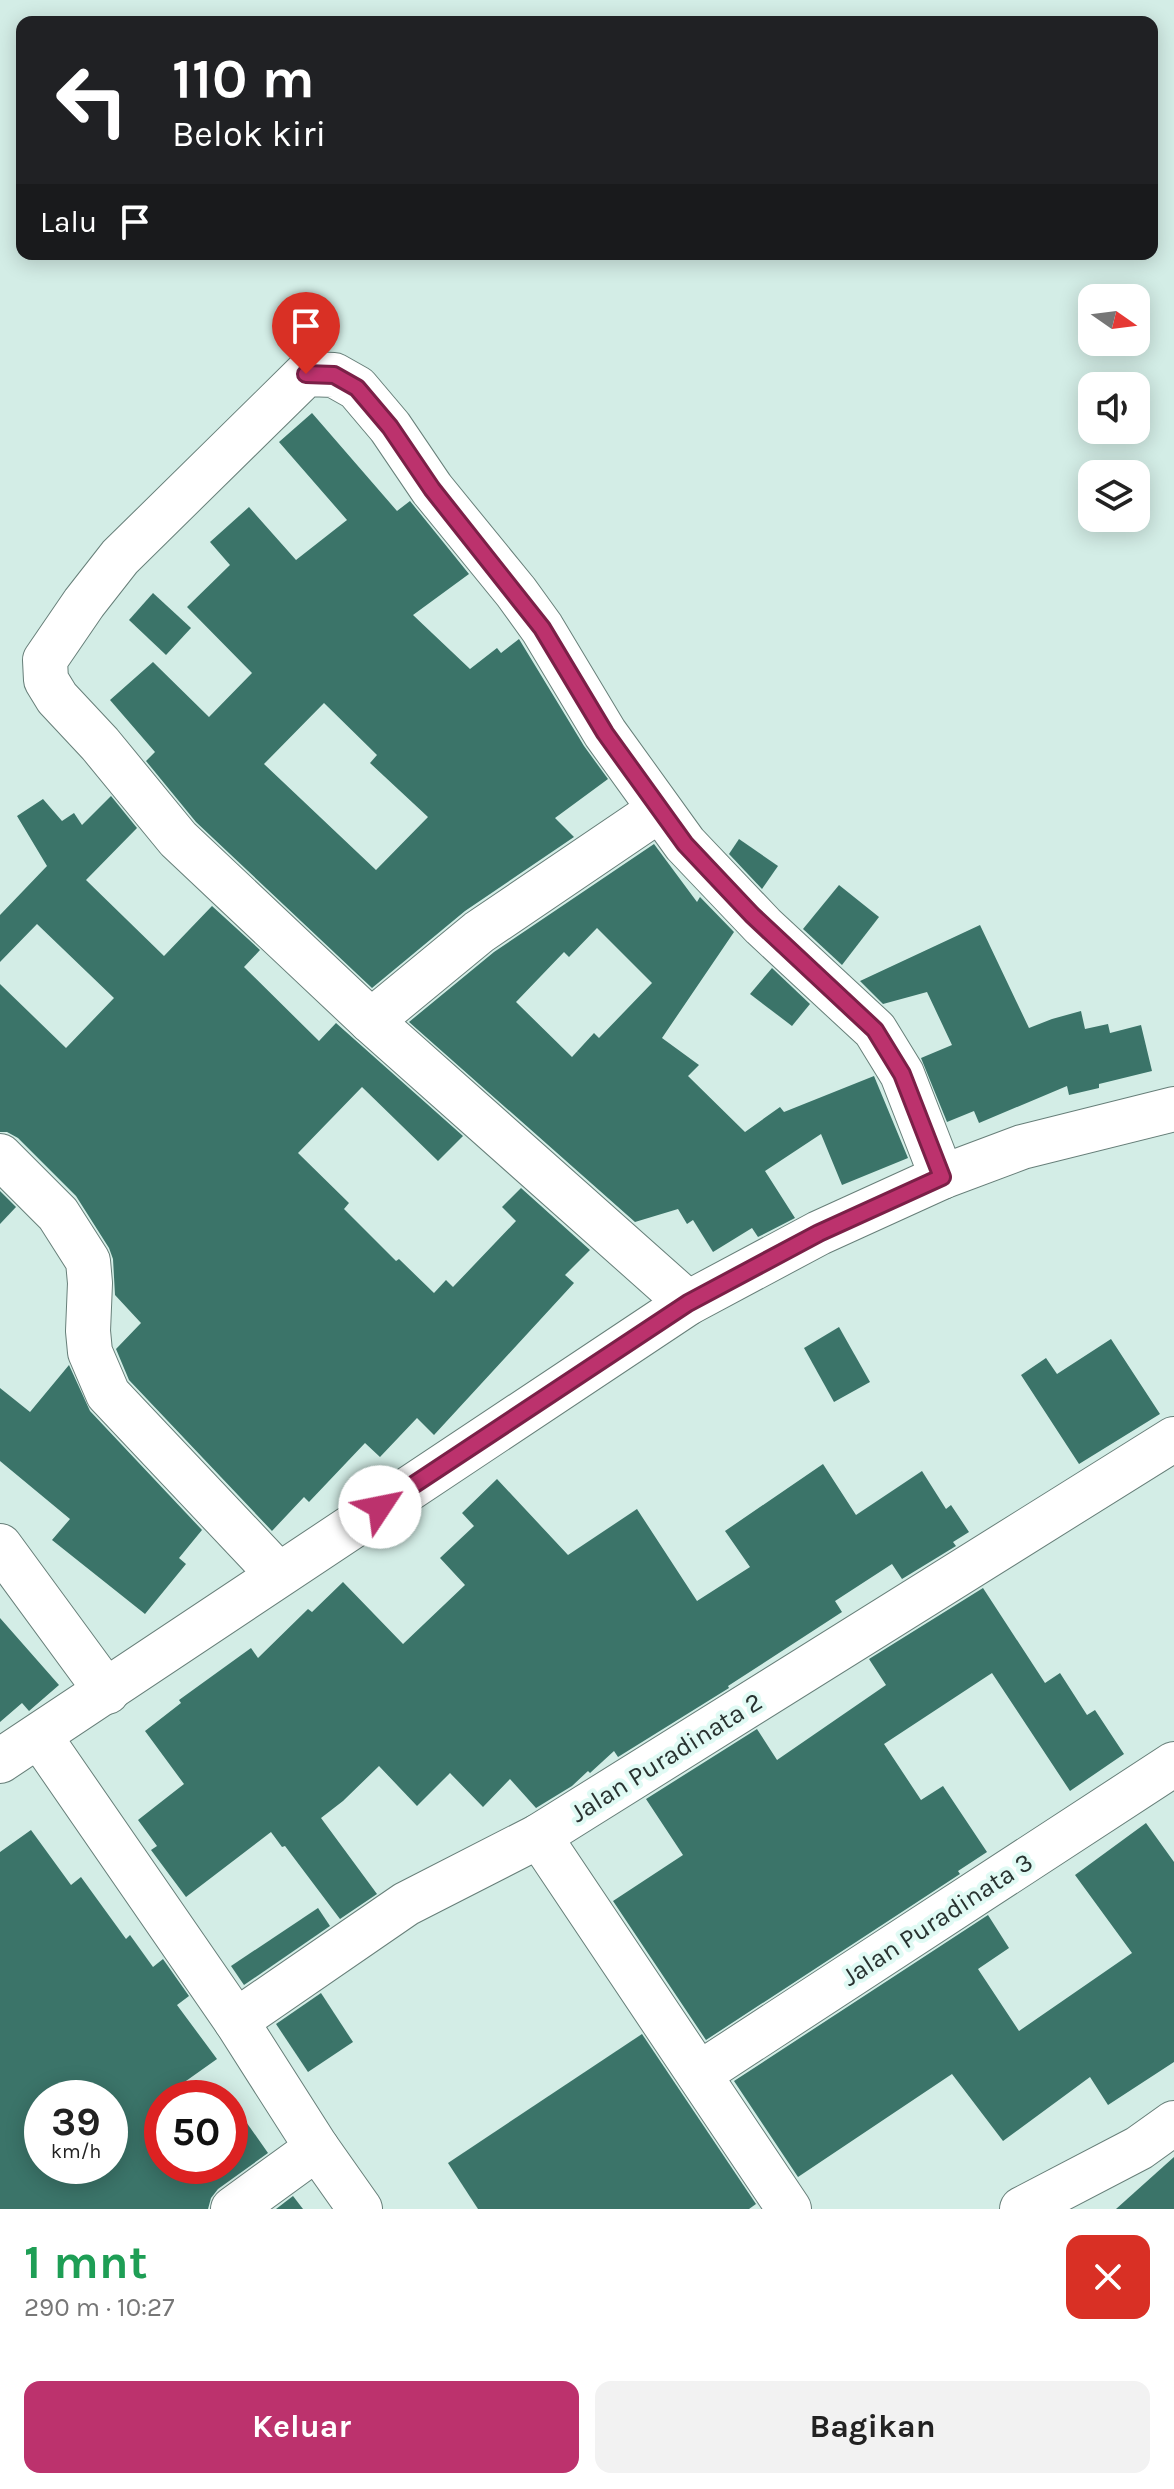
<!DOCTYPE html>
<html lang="id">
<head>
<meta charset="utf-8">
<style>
	:root { --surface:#fff; --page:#f2f2f2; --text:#222; --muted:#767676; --accent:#bc326d }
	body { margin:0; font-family:Karla,sans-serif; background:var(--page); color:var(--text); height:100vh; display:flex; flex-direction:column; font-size:30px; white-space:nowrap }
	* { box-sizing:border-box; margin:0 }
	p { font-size:26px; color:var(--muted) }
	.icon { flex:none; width:44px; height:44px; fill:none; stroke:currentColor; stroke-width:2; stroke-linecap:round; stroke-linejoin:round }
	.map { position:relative; height:2209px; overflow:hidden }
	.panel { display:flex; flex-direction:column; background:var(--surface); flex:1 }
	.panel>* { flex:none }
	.hud { position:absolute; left:16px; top:16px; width:1142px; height:244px; border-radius:16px; box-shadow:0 4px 20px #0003; background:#202124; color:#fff; overflow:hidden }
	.needle { width:52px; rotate:104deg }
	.fabs { position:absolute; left:1078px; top:284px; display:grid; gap:16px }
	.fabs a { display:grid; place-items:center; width:72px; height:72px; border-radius:16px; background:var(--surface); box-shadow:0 4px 20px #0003; font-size:40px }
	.speed { position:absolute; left:24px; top:2080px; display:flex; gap:16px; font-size:40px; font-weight:700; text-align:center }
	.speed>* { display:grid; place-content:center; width:104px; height:104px; border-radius:50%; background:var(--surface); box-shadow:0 4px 20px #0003; line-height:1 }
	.speed small { font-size:20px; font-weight:400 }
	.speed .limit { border:12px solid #d22; background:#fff; color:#111 }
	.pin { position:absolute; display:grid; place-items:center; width:68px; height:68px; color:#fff; margin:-82px -34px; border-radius:50% 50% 50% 0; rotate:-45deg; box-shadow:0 0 8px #0007 }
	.pin .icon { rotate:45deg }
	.me { position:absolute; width:88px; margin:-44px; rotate:56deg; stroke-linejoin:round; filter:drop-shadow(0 0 6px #0008) }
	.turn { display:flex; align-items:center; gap:28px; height:168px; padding:0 24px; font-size:36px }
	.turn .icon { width:104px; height:104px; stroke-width:2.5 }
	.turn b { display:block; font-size:56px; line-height:68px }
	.then { display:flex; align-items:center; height:76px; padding:0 24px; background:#0003; gap:16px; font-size:30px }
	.round { display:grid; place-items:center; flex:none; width:84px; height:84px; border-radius:16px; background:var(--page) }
	.overview { display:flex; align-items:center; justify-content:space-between; height:136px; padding:0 24px }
	h1 { font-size:48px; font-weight:700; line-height:60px; color:#1e9e55 }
	.cta { display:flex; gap:16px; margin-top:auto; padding:16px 24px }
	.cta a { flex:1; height:92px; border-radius:16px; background:var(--accent); color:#fff; font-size:32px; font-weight:700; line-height:92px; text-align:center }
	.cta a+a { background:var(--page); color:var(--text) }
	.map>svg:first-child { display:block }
	.building { fill:#3b7469; fill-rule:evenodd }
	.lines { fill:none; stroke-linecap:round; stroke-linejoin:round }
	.minor-casing { stroke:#677f79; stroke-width:46 }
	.major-casing { stroke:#677f79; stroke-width:46 }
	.minor { stroke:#fff; stroke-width:44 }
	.major { stroke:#fff; stroke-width:44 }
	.route-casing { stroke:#7a2047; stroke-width:20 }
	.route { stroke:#bc326d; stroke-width:14 }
	.labels { text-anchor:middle; stroke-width:8; stroke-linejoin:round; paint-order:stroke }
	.street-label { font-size:26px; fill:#283230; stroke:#e0faf4 }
</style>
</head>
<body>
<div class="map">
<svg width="1174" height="2209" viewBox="0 0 1174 2209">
	<rect width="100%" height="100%" fill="#d3ede6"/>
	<g class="building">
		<path d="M 312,413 L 397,511 L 410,501 L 469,574 L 413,615 L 470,669 L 497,648 L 501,653 L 519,639 L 584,746 L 608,779 L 555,818 L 574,837 L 465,911 L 372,988 L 196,822 L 146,761 L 155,752 L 110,700 L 153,662 L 209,717 L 252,673 L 187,607 L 230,565 L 210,542 L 249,507 L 296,560 L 347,520 L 279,442 ZM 324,703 L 377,755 L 370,763 L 428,817 L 376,870 L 264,764 Z"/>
		<polygon points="153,593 191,628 166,655 129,620"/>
		<polygon points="111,796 137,828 86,880 164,956 212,906 260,950 244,967 319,1041 336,1023 463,1136 438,1161 362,1087 298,1153 349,1203 344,1209 396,1261 399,1259 434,1293 446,1280 453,1287 516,1221 502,1207 521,1188 590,1250 565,1275 574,1283 434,1435 417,1418 380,1457 365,1443 309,1502 304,1497 272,1531 129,1380 116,1349 141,1323 115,1295 113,1259 109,1248 76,1196 18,1138 7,1132 0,1132 0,984 66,1048 114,998 37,924 0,962 0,915 47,866 17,816 43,799 62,821 74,813 82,825"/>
		<polygon points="739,839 778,866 762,889 729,854"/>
		<path d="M 654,844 L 697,902 L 700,897 L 734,932 L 662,1038 L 699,1065 L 688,1076 L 745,1132 L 780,1107 L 784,1112 L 874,1076 L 908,1158 L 842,1185 L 821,1134 L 765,1171 L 795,1218 L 758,1237 L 752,1228 L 713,1252 L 693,1220 L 687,1224 L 678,1209 L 635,1222 L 409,1022 L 494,952 ZM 597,928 L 652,983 L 599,1038 L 594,1033 L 572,1057 L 516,1002 L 564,952 L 569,957 Z"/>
		<polygon points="839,885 879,917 842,965 803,929"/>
		<polygon points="980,925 1029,1028 1052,1019 1081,1011 1085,1029 1108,1024 1110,1033 1141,1025 1152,1071 1099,1084 1099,1088 1069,1095 1067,1086 979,1123 974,1111 947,1122 921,1058 952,1045 927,992 883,1004 860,981"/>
		<polygon points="772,968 810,1004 792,1026 750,994"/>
		<polygon points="0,1191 16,1207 0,1224"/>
		<polygon points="839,1327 870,1382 834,1402 804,1348"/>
		<polygon points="1111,1339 1160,1414 1079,1464 1021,1375 1046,1358 1057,1374"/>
		<polygon points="69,1365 90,1411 202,1530 179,1558 186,1564 145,1614 52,1540 70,1519 0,1461 0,1388 30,1412"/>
		<polygon points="823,1464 856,1515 922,1471 946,1509 951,1505 969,1532 953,1542 956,1546 902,1579 892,1564 835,1601 842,1612 728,1686 729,1688 618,1757 614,1751 590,1773 588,1771 572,1786 536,1808 510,1779 483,1807 450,1773 417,1806 379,1766 343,1801 321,1818 377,1894 340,1919 285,1846 282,1847 271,1832 186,1897 151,1850 157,1846 138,1820 184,1784 145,1731 181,1703 179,1700 251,1648 258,1658 308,1609 312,1612 343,1582 403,1644 465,1585 440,1558 474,1526 462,1513 497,1479 568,1555 637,1509 697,1601 750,1567 725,1531"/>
		<polygon points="983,1588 1045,1683 1060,1673 1087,1715 1095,1710 1124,1754 1070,1791 992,1673 884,1744 921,1800 943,1786 987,1852 958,1871 960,1874 706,2040 613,1901 683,1855 646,1799 757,1729 777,1760 886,1685 869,1659"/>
		<polygon points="0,1618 59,1685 29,1711 22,1703 0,1722"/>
		<polygon points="1146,1823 1174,1862 1174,2062 1108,2105 1090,2077 1003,2141 952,2074 798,2177 734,2081 988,1915 1009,1948 978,1969 1019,2031 1132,1953 1075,1875"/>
		<path d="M 31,1830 L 71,1885 L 81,1877 L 126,1939 L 130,1935 L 153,1967 L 163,1959 L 189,1996 L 177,2005 L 217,2059 L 162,2098 L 162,2166 L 230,2166 L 230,2099 L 268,2153 L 218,2189 L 211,2198 L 208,2209 L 0,2209 L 0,1852 ZM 42,2098 L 110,2098 L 110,2166 L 42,2166 Z"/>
		<polygon points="318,1908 330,1926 244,1985 231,1966"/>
		<polygon points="321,1993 353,2042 308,2072 276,2024"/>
		<polygon points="642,2034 756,2204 749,2209 478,2209 448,2163"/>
		<polygon points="1174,2157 1174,2209 1116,2209"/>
		<polygon points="293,2196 303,2209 276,2209"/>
	</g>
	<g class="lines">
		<g class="minor-casing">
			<g id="minor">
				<polyline points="371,1021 479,932 659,810"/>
				<polyline points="0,1156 58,1214 88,1261 90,1283 88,1331 90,1352 108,1394 278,1574"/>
				<polyline points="688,1303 371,1021 178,839 100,744 57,698 46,680 45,660 84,603 120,557 306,374 334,375 357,388 390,427 432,489 516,592 542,628 605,733 685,844 763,926 875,1030 902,1074 942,1177"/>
				<polyline points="0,1546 107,1692"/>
				<polyline points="236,2021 406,1904 539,1836"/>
				<polyline points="699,2074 1174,1764"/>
				<polyline points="233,2209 317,2148"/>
				<polyline points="789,2209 539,1836 1174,1439"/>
				<polyline points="1022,2209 1139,2148 1174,2123"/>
			</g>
		</g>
		<g class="major-casing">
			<g id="major">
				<polyline points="40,1737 236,2021 317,2148 360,2209"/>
				<polyline points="0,1761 688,1303 819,1233 942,1177 1022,1147 1174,1109"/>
			</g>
		</g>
		<use href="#minor" class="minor"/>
		<use href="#major" class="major"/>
	</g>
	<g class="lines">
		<g class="route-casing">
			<polyline id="route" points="306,374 334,375 357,388 390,427 432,489 542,628 605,733 685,844 752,915 875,1030 902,1074 942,1177 819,1233 688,1303 380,1507"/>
		</g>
		<use href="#route" class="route"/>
	</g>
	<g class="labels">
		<g class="street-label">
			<text transform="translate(666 1757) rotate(-32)" y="9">Jalan Puradinata 2</text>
			<text transform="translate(937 1919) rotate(-33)" y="9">Jalan Puradinata 3</text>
		</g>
	</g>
</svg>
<div class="fabs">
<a><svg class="needle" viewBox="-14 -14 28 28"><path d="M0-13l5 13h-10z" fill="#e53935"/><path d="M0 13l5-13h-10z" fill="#767676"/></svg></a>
<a><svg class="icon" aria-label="sound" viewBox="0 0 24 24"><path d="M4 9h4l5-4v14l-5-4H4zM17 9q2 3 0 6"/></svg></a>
<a><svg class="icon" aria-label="layers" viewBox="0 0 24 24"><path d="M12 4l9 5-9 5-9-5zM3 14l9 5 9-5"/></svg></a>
</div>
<div class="speed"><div>39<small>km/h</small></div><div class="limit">50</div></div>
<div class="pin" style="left:306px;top:374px;background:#d93025"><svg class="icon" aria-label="arrive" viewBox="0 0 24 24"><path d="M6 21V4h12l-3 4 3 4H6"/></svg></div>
<svg class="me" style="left:380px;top:1507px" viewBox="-20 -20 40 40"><circle r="19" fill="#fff"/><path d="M0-13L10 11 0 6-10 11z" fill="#bc326d"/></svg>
<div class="hud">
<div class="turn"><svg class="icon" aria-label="left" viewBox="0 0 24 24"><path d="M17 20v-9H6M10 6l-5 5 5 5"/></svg><div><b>110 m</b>Belok kiri</div></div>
<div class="then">Lalu<svg class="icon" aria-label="arrive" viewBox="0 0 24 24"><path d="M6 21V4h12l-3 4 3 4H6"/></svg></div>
</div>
</div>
<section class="panel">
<div class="overview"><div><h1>1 mnt</h1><p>290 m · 10:27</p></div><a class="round" style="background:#d93025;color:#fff"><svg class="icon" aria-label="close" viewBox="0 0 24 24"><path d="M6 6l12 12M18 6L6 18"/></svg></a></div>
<div class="cta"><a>Keluar</a><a>Bagikan</a></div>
</section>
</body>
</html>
